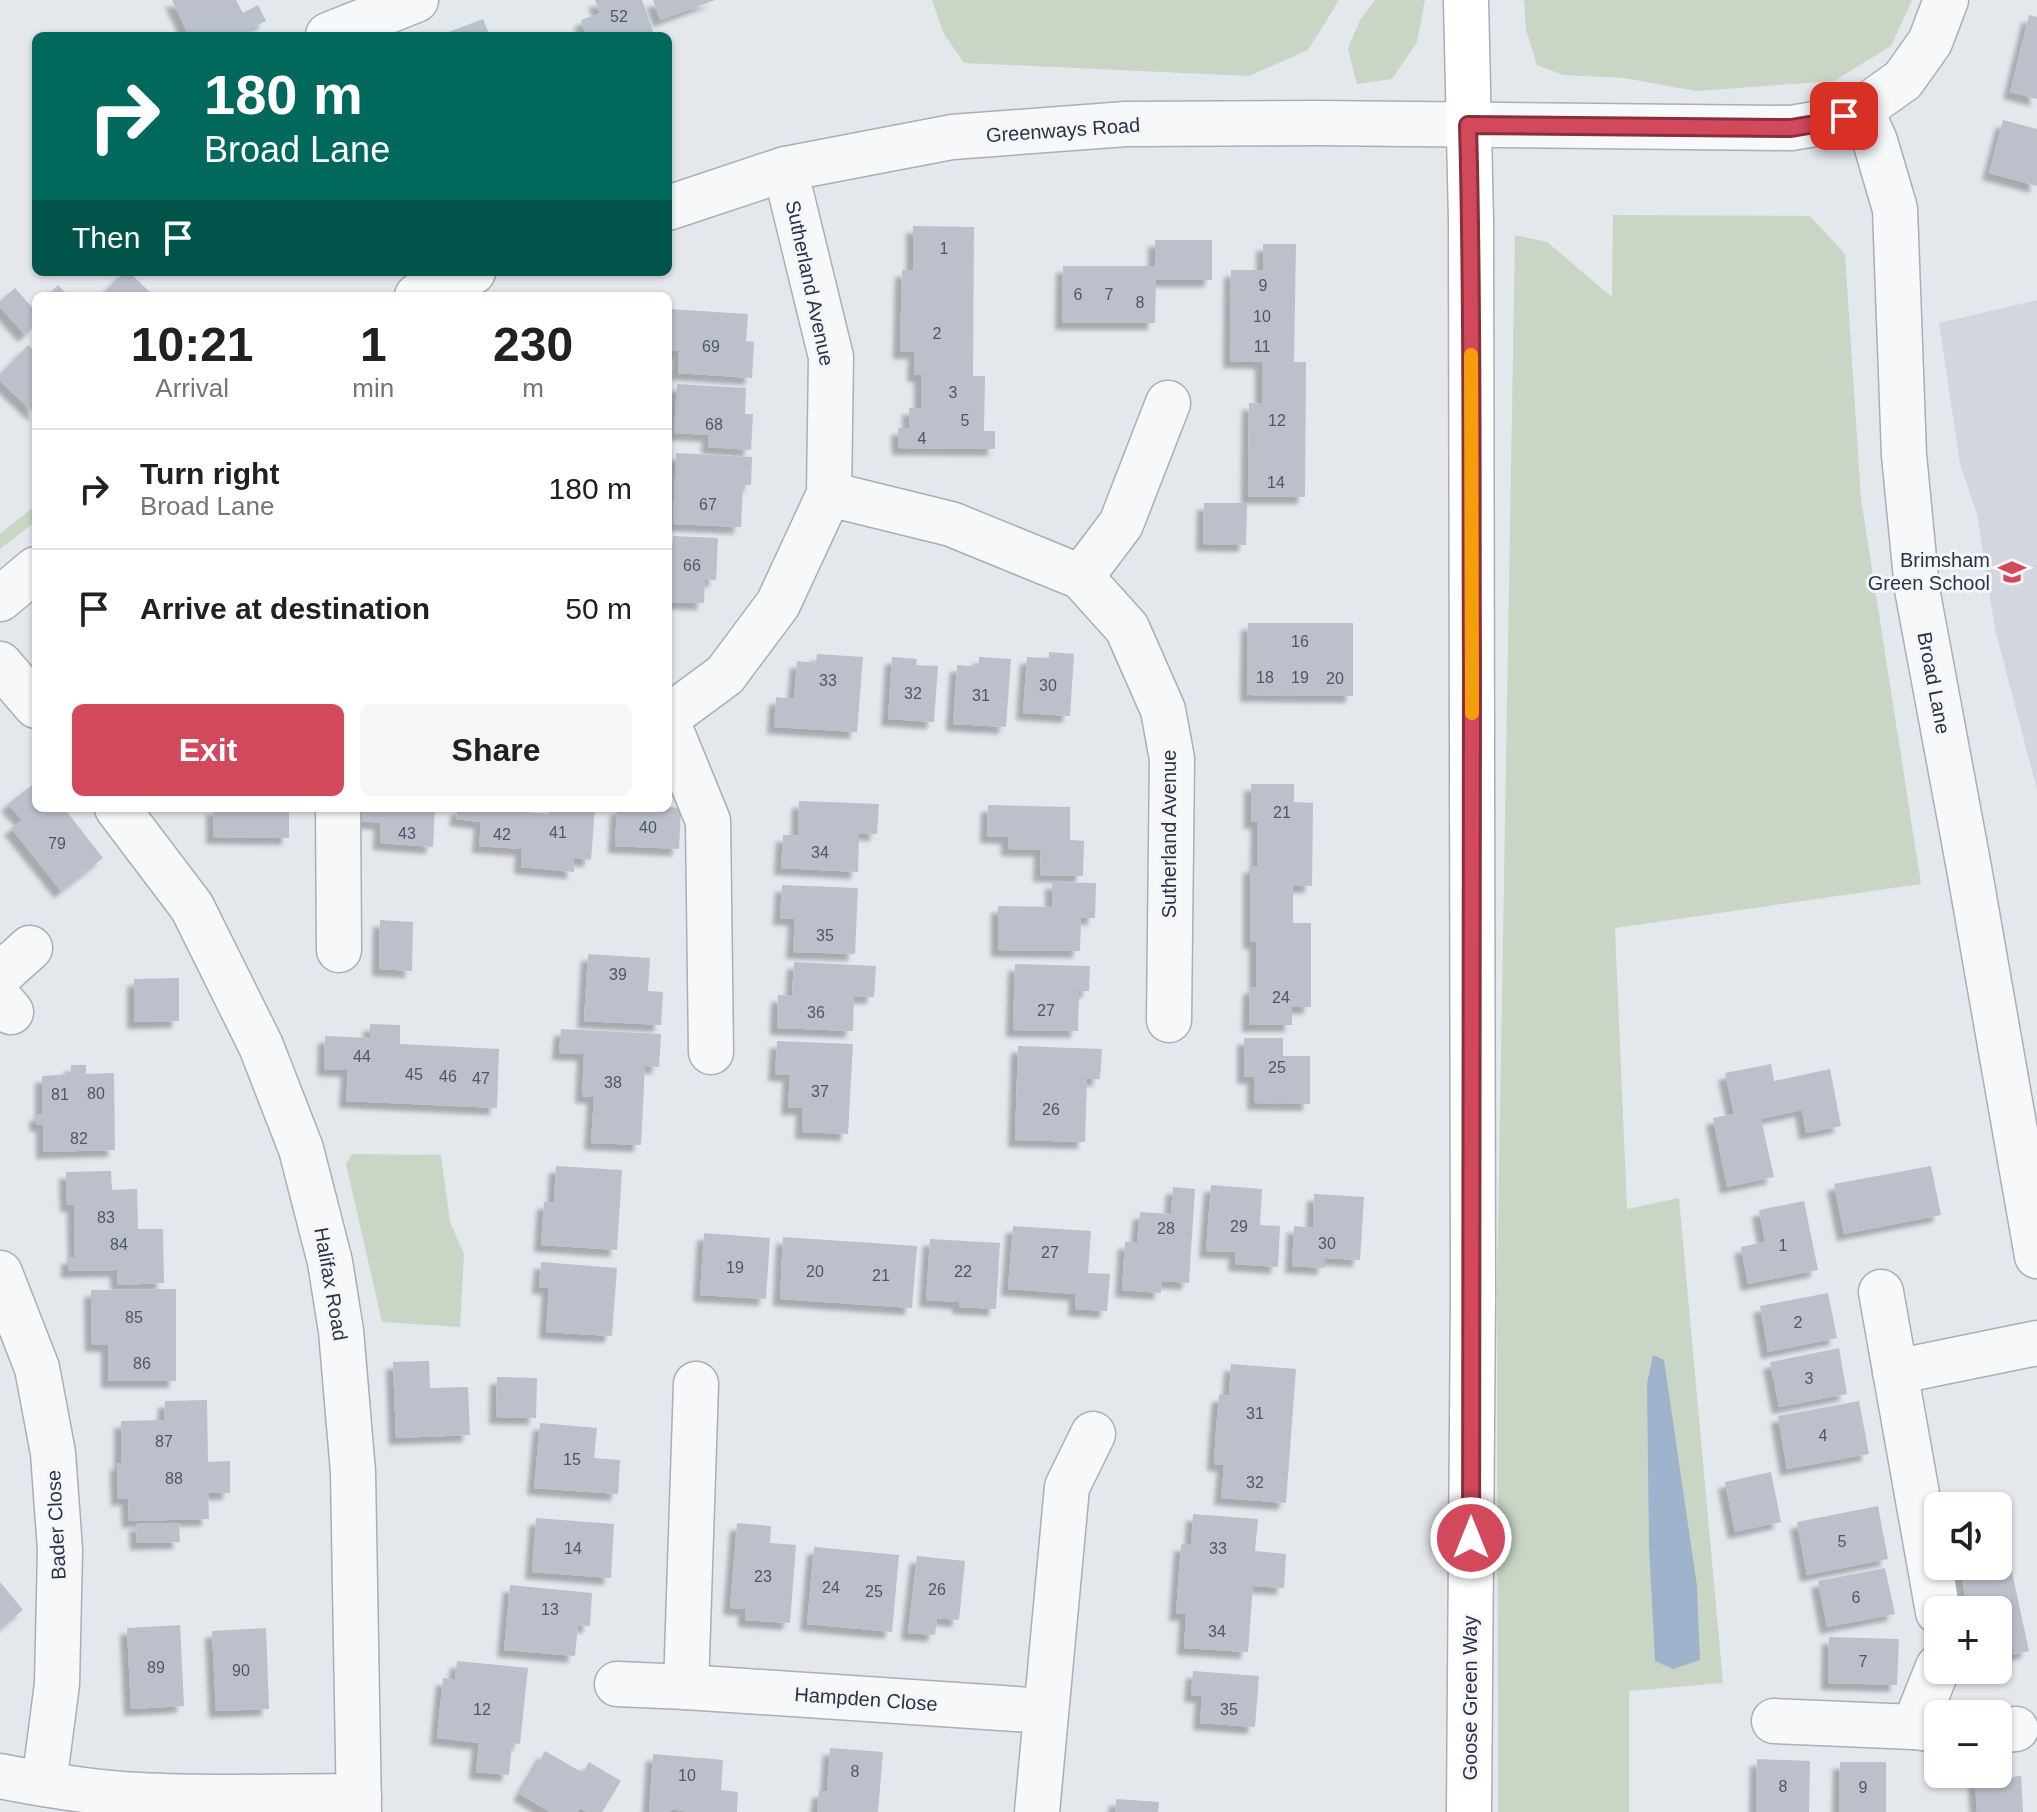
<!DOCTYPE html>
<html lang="en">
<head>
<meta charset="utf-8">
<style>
	:root { --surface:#fff; --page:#f6f6f6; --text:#202124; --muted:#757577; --line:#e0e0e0; --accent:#d1495b }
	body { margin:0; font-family:Helvetica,sans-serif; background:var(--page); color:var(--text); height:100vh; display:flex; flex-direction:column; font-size:30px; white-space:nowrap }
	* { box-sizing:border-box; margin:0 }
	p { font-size:26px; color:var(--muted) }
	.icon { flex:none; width:44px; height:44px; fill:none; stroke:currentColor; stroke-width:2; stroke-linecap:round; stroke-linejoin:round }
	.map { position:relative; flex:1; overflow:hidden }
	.side { position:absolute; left:32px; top:292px; width:640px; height:520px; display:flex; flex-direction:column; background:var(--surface); border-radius:12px; box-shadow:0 2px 6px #0004 }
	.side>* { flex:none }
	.guide { position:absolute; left:32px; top:32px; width:640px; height:244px; border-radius:12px; box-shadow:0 2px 6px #0004; background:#00695c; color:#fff; overflow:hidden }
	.tools { position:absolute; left:1924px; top:1492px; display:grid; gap:16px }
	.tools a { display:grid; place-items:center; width:88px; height:88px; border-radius:12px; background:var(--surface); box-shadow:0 2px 6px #0004; font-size:40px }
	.pin { position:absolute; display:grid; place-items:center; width:68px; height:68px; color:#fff; margin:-34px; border-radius:16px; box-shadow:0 4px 12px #0006 }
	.me { position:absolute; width:88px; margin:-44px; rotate:0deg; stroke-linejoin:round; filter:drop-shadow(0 0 6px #0008) }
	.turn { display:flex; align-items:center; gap:28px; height:168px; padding:0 40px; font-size:36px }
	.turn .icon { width:104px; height:104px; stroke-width:2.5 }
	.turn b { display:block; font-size:56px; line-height:68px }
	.then { display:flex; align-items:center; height:76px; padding:0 40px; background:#0003; gap:16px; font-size:30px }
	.eta { display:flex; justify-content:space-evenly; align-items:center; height:136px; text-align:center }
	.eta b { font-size:48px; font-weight:700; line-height:56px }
	.primary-button { display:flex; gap:16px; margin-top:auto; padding:16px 40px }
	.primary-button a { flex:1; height:92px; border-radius:12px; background:var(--accent); color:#fff; font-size:32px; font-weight:700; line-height:92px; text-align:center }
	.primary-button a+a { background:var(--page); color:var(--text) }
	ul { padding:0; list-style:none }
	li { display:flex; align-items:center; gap:24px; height:120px; padding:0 40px; border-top:2px solid var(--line) }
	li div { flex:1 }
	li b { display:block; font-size:30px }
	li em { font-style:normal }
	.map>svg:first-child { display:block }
	.built { fill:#d2d6de }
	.green { fill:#c9d6c5 }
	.water { fill:#9fb4cc }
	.building { fill:#bbc0ca; filter:url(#shadow) }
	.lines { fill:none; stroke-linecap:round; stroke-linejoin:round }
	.street-casing { stroke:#a9aeb7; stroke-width:47 }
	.secondary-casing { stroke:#a9aeb7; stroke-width:47 }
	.street { stroke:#f7f8fa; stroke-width:44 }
	.secondary { stroke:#fff; stroke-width:44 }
	.route-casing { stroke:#882f3b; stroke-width:20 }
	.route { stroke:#d1495b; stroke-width:14 }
	.slow { stroke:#f59e0b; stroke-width:14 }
	.labels { text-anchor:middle; stroke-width:6; stroke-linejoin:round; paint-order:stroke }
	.number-label { font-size:16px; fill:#4f5766 }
	.street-label { font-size:20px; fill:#2b3445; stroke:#f4f6f9 }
	.poi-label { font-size:20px; fill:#2b3445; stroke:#f4f6f9; text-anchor:end }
</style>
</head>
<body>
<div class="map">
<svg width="2037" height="1812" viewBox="0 0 2037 1812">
	<defs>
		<filter id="shadow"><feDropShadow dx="-7" dy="7" stdDeviation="2" flood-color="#0004"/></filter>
	</defs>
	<rect width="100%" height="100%" fill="#e4e7ec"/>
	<polygon class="built" points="2037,300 2037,790 1995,629 1977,514 1960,464 1939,323"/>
	<g class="green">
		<polygon points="932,0 1339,0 1308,50 1249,76 964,63 944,34"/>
		<polygon points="1375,0 1425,0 1417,42 1392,79 1357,84 1348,49 1360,20"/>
		<polygon points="1524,0 1912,0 1891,46 1834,81 1696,91 1624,78 1563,75 1537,65 1526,30"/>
		<polygon points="1613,215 1810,216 1845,254 1861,499 1921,884 1615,928 1627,1209 1679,1198 1723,1683 1629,1691 1629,1812 1498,1812 1497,1289 1515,235 1547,242 1612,297"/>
		<polygon points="36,505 36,521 0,549 0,534"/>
		<polygon points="352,1154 441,1155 450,1222 464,1254 460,1327 382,1322 346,1164"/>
	</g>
	<polygon class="water" points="1653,1355 1664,1360 1697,1586 1700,1660 1673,1669 1655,1661 1649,1545 1647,1384"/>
	<g class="building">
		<polygon points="172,0 236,0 243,13 258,5 266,21 250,29 254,36 189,36"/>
		<polygon points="595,0 642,0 654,34 648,36 586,36 581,20 600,13"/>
		<polygon points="653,0 715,0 660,20"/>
		<polygon points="2029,15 2037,17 2037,99 2010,92"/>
		<polygon points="483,19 490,36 448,36 446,33"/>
		<polygon points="2003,120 2037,129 2037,186 1989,173"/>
		<polygon points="913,226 974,227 973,376 985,376 984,431 995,431 995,449 899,448 898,428 910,428 909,408 921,408 921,375 914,375 915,352 900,352 902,270 913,270"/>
		<polygon points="1155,240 1212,240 1212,280 1156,280 1155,323 1062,323 1063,266 1155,266"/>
		<polygon points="1263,244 1296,244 1294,362 1306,362 1305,497 1248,497 1249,403 1262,404 1262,362 1230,361 1231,270 1263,270"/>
		<polygon points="124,272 129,272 154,296 101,296"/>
		<polygon points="58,285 69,296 47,296"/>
		<polygon points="15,288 36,312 36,325 25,335 0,307 0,301"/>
		<polygon points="668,309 748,314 746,341 754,342 752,378 678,373 679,351 668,350"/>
		<polygon points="28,345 36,353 36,415 0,381 0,375"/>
		<polygon points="677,384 746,388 745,414 753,414 751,450 708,447 709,435 674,433"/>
		<polygon points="676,453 752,457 751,485 743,485 741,527 673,524"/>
		<polygon points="1204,503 1247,503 1246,545 1203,544"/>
		<polygon points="673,536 718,538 716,580 705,579 704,603 668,602 668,551 672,551"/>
		<polygon points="1248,623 1353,623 1353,696 1247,695"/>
		<polygon points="1049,652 1074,654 1070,716 1023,713 1027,657 1049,658"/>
		<polygon points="817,654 863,657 857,732 774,727 776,697 794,699 797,661 816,663"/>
		<polygon points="892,657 917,659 916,665 938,666 934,722 888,719"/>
		<polygon points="979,657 1011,659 1006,727 953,724 957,665 979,667"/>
		<polygon points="36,782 36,808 64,808 103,858 61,891 11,828 22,820 8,804"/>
		<polygon points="1251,784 1294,784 1294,802 1313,803 1312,886 1293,886 1293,923 1311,923 1311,1007 1292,1007 1292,1025 1249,1025 1250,987 1256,987 1256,942 1250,942 1250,866 1257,866 1258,822 1251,822"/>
		<polygon points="799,801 879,804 877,834 859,833 858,872 781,868 783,835 798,835"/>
		<polygon points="988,805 1070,807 1070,840 1084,841 1083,876 1040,875 1041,850 1008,849 1008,837 987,836"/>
		<polygon points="668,807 681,808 679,849 615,846 617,808"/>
		<polygon points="213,808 289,808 289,838 213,837"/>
		<polygon points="359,808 435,808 433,847 380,843 381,823 358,821"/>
		<polygon points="458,808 526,808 525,812 549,814 549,808 595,808 591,860 574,858 574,872 521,867 522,849 479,846 481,822 456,819"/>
		<polygon points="1052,882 1096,883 1095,918 1081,918 1080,951 998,950 998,906 1052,907"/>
		<polygon points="782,885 858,888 855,954 793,952 795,919 780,918"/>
		<polygon points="380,920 413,922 412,971 379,969"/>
		<polygon points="588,954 650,958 648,991 663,992 661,1025 584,1021"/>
		<polygon points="794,962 876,966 874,997 854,996 853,1031 777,1028 778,995 792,996"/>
		<polygon points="1015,964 1090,966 1089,991 1079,991 1078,1031 1013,1030"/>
		<polygon points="179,978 179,1021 134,1022 134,979"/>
		<polygon points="370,1024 400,1025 400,1044 499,1049 497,1108 346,1101 348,1070 324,1069 325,1036 370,1038"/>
		<polygon points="561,1029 661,1034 659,1067 645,1066 641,1145 591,1143 594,1097 582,1096 584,1054 559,1053"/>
		<polygon points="1244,1038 1283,1038 1283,1056 1310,1056 1310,1104 1254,1103 1254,1077 1244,1077"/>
		<polygon points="777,1041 853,1044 848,1134 802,1132 803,1108 788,1108 790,1075 775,1074"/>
		<polygon points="1018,1046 1102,1049 1100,1079 1087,1079 1085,1142 1015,1140"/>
		<polygon points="1771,1064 1774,1081 1830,1069 1841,1126 1806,1133 1802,1110 1761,1119 1774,1177 1727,1187 1713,1118 1734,1114 1725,1073"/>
		<polygon points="71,1065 86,1065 86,1074 114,1073 115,1150 43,1152 43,1125 37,1125 36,1114 42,1114 42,1076 71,1074"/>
		<polygon points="556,1166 622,1170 617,1250 541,1245 544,1202 554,1203"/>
		<polygon points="1931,1166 1941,1215 1844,1234 1834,1184"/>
		<polygon points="111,1171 112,1190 137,1189 138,1229 163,1229 164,1283 118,1285 117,1270 68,1271 68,1257 75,1257 74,1205 67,1205 66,1172"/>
		<polygon points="1211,1185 1262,1189 1260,1225 1280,1226 1278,1267 1235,1264 1236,1252 1206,1251"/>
		<polygon points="1173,1187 1195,1189 1189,1283 1162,1281 1161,1293 1122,1290 1125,1242 1137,1243 1140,1212 1171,1214"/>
		<polygon points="1314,1194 1364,1197 1360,1260 1325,1258 1325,1268 1292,1266 1294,1226 1313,1228"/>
		<polygon points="1804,1201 1818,1270 1748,1284 1741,1247 1765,1242 1759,1210"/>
		<polygon points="1013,1226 1091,1231 1088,1273 1110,1274 1107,1311 1075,1309 1076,1294 1008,1289"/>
		<polygon points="704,1233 770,1238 766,1299 700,1295"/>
		<polygon points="783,1237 917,1246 912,1308 780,1299"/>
		<polygon points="930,1239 1000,1243 996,1309 959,1307 959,1302 926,1300"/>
		<polygon points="541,1262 617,1268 612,1336 546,1332 549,1288 539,1287"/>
		<polygon points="176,1289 176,1381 108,1381 108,1345 92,1345 91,1290"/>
		<polygon points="1828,1293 1837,1338 1768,1352 1760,1306"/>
		<polygon points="1839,1348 1847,1394 1779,1407 1770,1362"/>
		<polygon points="429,1361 430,1388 468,1387 470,1435 396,1438 393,1362"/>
		<polygon points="1231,1364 1296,1369 1286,1503 1221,1498 1224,1465 1214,1464 1216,1430 1219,1395 1229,1395"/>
		<polygon points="497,1377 537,1378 536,1418 496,1417"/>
		<polygon points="207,1400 208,1462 230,1461 230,1493 208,1493 209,1519 129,1521 128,1498 118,1499 117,1463 121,1463 121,1421 164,1420 165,1401"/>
		<polygon points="1859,1401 1869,1454 1787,1469 1778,1416"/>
		<polygon points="540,1423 597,1428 594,1458 620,1460 618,1494 534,1488"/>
		<polygon points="1771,1472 1781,1522 1735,1532 1725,1482"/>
		<polygon points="1878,1506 1888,1559 1807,1575 1797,1522"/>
		<polygon points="1193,1514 1258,1519 1255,1551 1286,1554 1284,1588 1253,1586 1248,1652 1184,1648 1186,1614 1176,1614 1181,1544 1191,1545"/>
		<polygon points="536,1518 614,1524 611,1578 532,1572"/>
		<polygon points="179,1523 180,1542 137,1543 136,1524"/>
		<polygon points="737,1523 771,1526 770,1543 796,1545 790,1623 745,1620 745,1609 730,1608"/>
		<polygon points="814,1547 899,1555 892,1632 807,1624"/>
		<polygon points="917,1556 965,1561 959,1620 937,1618 935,1635 908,1633"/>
		<polygon points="2009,1558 2029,1651 1998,1658 1998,1610 1968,1610 1960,1569 1974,1566 1998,1566 1998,1561"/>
		<polygon points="1885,1568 1895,1614 1827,1627 1818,1581"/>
		<polygon points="0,1582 23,1610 0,1629"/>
		<polygon points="510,1585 592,1593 590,1626 578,1625 575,1656 504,1650"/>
		<polygon points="180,1625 184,1706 131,1709 127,1628"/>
		<polygon points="266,1628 269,1709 216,1711 212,1631"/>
		<polygon points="1829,1637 1899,1639 1897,1685 1828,1683"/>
		<polygon points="457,1661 528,1668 520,1744 512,1743 509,1775 476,1772 479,1743 437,1738 443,1678 455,1680"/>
		<polygon points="1193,1671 1259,1676 1255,1727 1200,1723 1202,1696 1191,1695"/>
		<polygon points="830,1748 883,1752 878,1812 817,1812 819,1791 827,1791"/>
		<polygon points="545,1751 583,1773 589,1762 621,1781 602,1812 587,1812 580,1808 578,1812 550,1812 520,1794"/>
		<polygon points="653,1754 723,1760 721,1790 738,1792 737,1812 689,1812 671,1809 671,1812 649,1812"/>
		<polygon points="1757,1759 1810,1761 1809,1812 1756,1812"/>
		<polygon points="1840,1762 1886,1762 1886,1812 1839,1812"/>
		<polygon points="2021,1776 2023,1812 1977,1812 1975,1780"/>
		<polygon points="1116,1799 1159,1802 1158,1812 1115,1812"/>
	</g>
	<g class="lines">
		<g class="street-casing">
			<g id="street">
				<polyline points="328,35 416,0"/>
				<polyline points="1861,110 1875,141 1895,209 1904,455 1917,589 1969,868 2037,1256"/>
				<polyline points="668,208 785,169 952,137 1126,124 1317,123 1791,128 1827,122 1861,110 1903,80 1930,42 1946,0"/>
				<polyline points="417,296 442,282 473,272"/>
				<polyline points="829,494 951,524 1081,577 1127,628 1163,710 1172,759 1169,1020"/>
				<polyline points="1081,577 1121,524 1168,403"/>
				<polyline points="0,599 36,569"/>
				<polyline points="0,664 36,706"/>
				<polyline points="668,717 725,675 778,604 829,494 831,357 785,169"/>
				<polyline points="668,723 708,821 711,1052"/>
				<polyline points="117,808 192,907 261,1046 301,1149 330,1262 341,1331 353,1472 359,1812"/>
				<polyline points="338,808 339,950"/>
				<polyline points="0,975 30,948"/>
				<polyline points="0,999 11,1012"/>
				<polyline points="0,1273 37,1368 53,1453 60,1550 57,1684 44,1784"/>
				<polyline points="1881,1292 1938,1612"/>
				<polyline points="1895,1372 2037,1343"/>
				<polyline points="617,1684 686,1687 1046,1711"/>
				<polyline points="686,1687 696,1384"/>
				<polyline points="1774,1721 1914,1727 1938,1730"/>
				<polyline points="1914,1727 1938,1667"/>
				<polyline points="1998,1731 2016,1729"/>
				<path d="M 0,1776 C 46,1785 93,1793 139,1795 C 212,1799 286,1796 359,1796"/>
				<polyline points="1037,1812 1067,1487 1093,1434"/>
			</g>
		</g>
		<g class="secondary-casing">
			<polyline id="secondary" points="1466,0 1471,221 1473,1294 1469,1812"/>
		</g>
		<use href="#street" class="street"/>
		<use href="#secondary" class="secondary"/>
	</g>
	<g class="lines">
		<g class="route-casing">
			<path id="route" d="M 1471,1538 C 1473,1247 1473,956 1472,664 C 1471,485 1473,305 1468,125 L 1791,128 L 1827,122 L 1844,116"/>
		</g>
		<use href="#route" class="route"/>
		<polyline class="slow" points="1471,355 1472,713"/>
	</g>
	<defs>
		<g id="school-bare" transform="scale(2.16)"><path d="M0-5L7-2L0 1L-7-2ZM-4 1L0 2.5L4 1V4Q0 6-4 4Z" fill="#d1495b" stroke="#f4f6f9" stroke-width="2.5" paint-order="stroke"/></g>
	</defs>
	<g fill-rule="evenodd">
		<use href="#school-bare" x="2012" y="572"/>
	</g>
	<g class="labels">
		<g class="number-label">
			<text x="619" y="22">52</text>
			<text x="944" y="254">1</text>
			<text x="1263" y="291">9</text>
			<text x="1078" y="300">6</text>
			<text x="1109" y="300">7</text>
			<text x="1140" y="308">8</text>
			<text x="1262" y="322">10</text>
			<text x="937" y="339">2</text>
			<text x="711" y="352">69</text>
			<text x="1262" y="352">11</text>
			<text x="953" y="398">3</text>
			<text x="965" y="426">5</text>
			<text x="1277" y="426">12</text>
			<text x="714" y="430">68</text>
			<text x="922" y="444">4</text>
			<text x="1276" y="488">14</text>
			<text x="708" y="510">67</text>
			<text x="692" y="571">66</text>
			<text x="1300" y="647">16</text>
			<text x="1265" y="683">18</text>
			<text x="1300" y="683">19</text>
			<text x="1335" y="684">20</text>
			<text x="828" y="686">33</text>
			<text x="1048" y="691">30</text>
			<text x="913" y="699">32</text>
			<text x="981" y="701">31</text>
			<text x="1282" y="818">21</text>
			<text x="648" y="833">40</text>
			<text x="558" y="838">41</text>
			<text x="407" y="839">43</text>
			<text x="502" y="840">42</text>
			<text x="57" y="849">79</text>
			<text x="820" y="858">34</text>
			<text x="825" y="941">35</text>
			<text x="618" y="980">39</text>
			<text x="1281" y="1003">24</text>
			<text x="1046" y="1016">27</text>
			<text x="816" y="1018">36</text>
			<text x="362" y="1062">44</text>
			<text x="1277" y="1073">25</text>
			<text x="414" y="1080">45</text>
			<text x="448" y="1082">46</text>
			<text x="481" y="1084">47</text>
			<text x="613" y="1088">38</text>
			<text x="820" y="1097">37</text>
			<text x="96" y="1099">80</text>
			<text x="60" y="1100">81</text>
			<text x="1051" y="1115">26</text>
			<text x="79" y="1144">82</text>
			<text x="106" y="1223">83</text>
			<text x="1239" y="1232">29</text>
			<text x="1166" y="1234">28</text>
			<text x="1327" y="1249">30</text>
			<text x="119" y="1250">84</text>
			<text x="1783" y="1251">1</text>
			<text x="1050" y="1258">27</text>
			<text x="735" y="1273">19</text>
			<text x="815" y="1277">20</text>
			<text x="963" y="1277">22</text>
			<text x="881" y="1281">21</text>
			<text x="134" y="1323">85</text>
			<text x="1798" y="1328">2</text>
			<text x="142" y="1369">86</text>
			<text x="1809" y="1384">3</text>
			<text x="1255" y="1419">31</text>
			<text x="1823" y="1441">4</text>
			<text x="164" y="1447">87</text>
			<text x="572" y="1465">15</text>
			<text x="174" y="1484">88</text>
			<text x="1255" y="1488">32</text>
			<text x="1842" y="1547">5</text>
			<text x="573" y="1554">14</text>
			<text x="1218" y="1554">33</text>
			<text x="763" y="1582">23</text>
			<text x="831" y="1593">24</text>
			<text x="937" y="1595">26</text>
			<text x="874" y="1597">25</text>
			<text x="1856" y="1603">6</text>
			<text x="550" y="1615">13</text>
			<text x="1217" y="1637">34</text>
			<text x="1863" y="1667">7</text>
			<text x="156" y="1673">89</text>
			<text x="241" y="1676">90</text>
			<text x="482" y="1715">12</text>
			<text x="1229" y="1715">35</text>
			<text x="855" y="1777">8</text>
			<text x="687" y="1781">10</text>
			<text x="1783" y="1792">8</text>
			<text x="1863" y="1793">9</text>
		</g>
		<g class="street-label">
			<text transform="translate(1063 130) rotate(-4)" y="7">Greenways Road</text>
			<text transform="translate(810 283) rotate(78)" y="7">Sutherland Avenue</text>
			<text transform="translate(1934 683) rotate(79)" y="7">Broad Lane</text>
			<text transform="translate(1169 834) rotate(-90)" y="7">Sutherland Avenue</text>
			<text transform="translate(331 1284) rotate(80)" y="7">Halifax Road</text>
			<text transform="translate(56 1525) rotate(-93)" y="7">Bader Close</text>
			<text transform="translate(1470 1698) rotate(-90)" y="7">Goose Green Way</text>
			<text transform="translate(866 1699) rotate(4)" y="7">Hampden Close</text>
		</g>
		<g class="poi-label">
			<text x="1990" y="567">Brimsham<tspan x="1990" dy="23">Green School</tspan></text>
		</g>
	</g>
</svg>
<div class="tools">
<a><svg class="icon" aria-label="sound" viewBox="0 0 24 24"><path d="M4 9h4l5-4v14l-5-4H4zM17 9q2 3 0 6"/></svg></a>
<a>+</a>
<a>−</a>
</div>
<div class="pin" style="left:1844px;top:116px;background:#d93025"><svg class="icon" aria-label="arrive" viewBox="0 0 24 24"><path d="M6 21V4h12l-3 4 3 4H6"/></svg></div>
<svg class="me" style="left:1471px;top:1538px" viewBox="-20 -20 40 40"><circle r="17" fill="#d1495b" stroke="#fff" stroke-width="3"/><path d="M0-11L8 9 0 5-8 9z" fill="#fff"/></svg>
<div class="guide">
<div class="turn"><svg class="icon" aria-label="right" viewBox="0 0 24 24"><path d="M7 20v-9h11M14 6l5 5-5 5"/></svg><div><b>180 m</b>Broad Lane</div></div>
<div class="then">Then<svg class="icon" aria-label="arrive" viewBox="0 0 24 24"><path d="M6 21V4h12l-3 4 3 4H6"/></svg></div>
</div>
<section class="side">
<div class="eta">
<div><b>10:21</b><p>Arrival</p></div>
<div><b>1</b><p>min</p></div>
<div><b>230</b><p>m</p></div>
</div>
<ul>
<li><svg class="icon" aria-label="right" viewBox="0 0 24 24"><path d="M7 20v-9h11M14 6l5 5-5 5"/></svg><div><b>Turn right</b><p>Broad Lane</p></div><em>180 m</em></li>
<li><svg class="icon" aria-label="arrive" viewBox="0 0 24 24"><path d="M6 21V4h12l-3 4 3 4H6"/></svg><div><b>Arrive at destination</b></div><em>50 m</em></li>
</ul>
<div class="primary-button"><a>Exit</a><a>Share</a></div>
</section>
</div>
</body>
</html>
